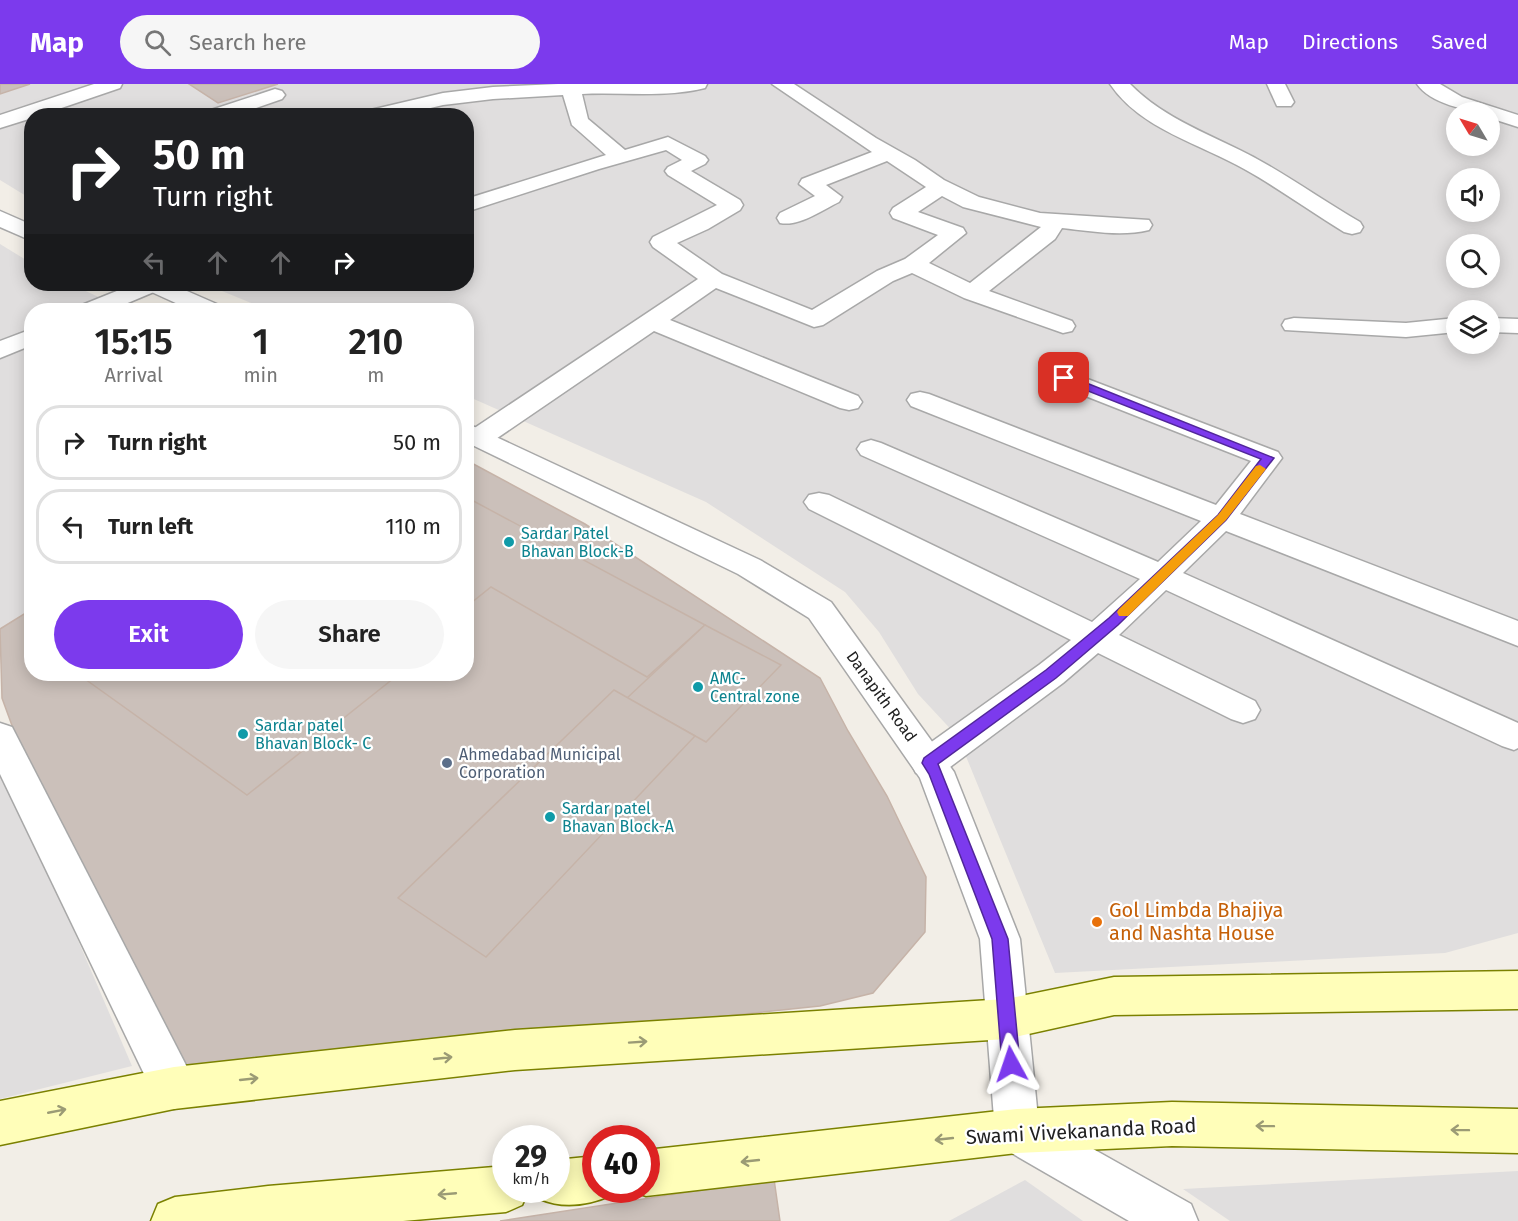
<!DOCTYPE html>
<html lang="en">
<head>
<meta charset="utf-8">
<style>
	:root { --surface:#fff; --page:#f6f6f6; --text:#222; --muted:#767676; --line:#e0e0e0; --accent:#7c3aed }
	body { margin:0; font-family:"Fira Sans",sans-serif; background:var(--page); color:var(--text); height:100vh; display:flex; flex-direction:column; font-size:22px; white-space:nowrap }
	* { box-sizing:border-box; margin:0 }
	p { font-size:20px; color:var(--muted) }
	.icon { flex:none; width:33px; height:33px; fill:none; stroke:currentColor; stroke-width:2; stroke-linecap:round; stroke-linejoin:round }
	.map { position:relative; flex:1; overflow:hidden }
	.sheet { position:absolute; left:24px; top:219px; width:450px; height:378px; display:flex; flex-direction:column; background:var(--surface); border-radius:24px; box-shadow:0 3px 15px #0003 }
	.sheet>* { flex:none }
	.banner { position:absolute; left:24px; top:24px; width:450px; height:183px; border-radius:24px; box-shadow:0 3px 15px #0003; background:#202124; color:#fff; overflow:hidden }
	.needle { width:39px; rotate:308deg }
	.buttons { position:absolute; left:1446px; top:18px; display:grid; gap:12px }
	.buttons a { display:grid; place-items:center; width:54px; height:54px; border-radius:50%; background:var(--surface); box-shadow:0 3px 15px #0003; font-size:30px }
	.speed { position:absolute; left:492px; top:1041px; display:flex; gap:12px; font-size:30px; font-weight:700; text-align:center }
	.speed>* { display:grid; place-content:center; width:78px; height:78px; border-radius:50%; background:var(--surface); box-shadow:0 3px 15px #0003; line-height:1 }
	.speed small { font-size:15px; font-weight:400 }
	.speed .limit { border:9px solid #d22; background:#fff; color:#111 }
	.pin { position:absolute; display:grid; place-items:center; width:51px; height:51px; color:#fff; margin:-26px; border-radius:12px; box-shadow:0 3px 9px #0006 }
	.me { position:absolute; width:66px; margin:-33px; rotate:355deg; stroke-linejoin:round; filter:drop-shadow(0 0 4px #0008) }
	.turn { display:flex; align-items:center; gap:21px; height:126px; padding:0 30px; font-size:27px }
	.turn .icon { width:78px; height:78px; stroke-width:2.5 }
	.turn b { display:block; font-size:42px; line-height:51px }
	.lanes { display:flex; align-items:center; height:57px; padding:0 30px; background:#0003; justify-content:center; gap:30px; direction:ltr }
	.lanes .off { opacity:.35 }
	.eta { display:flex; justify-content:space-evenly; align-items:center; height:102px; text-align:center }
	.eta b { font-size:36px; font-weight:600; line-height:42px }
	.button { display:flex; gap:12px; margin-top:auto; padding:12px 30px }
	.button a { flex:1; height:69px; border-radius:36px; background:var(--accent); color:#fff; font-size:24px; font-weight:600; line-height:69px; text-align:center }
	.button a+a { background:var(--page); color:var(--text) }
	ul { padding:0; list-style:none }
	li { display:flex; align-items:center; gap:18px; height:75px; margin:0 12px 9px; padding:0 18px; border:3px solid var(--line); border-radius:24px }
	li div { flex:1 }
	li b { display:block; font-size:22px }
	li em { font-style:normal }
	header { display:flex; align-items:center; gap:36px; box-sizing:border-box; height:84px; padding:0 30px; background:var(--accent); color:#fff }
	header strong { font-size:28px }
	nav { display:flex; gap:33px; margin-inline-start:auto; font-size:21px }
	.search { width:420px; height:54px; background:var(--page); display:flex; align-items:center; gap:15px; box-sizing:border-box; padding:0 21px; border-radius:33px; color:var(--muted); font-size:22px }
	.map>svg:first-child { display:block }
	.residential { fill:#e0dede; fill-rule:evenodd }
	.building { fill:#cbc0ba; stroke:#c6b3a8; stroke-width:1.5 }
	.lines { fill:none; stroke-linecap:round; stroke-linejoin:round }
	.minor-casing { stroke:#a8a8a8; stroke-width:3 }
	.tertiary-casing { stroke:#a8a8a8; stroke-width:3 }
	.secondary-casing { stroke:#7b8100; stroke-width:3 }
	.minor { fill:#fff; fill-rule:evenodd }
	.tertiary { fill:#fff; fill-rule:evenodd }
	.secondary { fill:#fffeb9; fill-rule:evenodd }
	.oneway { stroke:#9b9b75 }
	.route { fill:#7c3aed; stroke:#51269a; stroke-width:1.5 }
	.slow { fill:#f59e0b }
	.culture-dot { fill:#0f9aa8; stroke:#fff; stroke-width:2 }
	.service-dot { fill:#5c6f8a; stroke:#fff; stroke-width:2 }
	.food-dot { fill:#e8710a; stroke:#fff; stroke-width:2 }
	.labels { text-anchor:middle; stroke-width:4.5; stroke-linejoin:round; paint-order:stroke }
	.culture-label { font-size:16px; fill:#0d838f; stroke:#fff; text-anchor:start }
	.street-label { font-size:16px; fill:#212121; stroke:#fff }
	.service-label { font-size:16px; fill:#4e5e75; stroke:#fff; text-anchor:start }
	.near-food-label { font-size:20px; fill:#c56008; stroke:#fff; text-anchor:start }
	.near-street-label { font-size:20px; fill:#212121; stroke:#fff }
</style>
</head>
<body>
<header>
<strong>Map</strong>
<div class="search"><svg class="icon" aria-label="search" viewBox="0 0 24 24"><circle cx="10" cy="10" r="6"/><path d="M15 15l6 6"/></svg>Search here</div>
<nav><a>Map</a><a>Directions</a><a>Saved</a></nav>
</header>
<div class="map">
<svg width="1518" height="1137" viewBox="0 0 1518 1137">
	<rect width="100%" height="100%" fill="#f2eee7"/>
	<g class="residential">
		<path d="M 0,0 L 1518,0 L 1518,849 L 1445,869 L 1055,889 L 958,653 L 918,610 L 879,548 L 845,508 L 706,418 L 467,312 L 466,226 L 268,226 L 205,200 L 466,200 L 466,32 L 32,32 L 31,115 L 0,96 ZM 1456,28 L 1490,28 L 1490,62 L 1456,62 ZM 1456,94 L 1490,94 L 1490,128 L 1456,128 ZM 1456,160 L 1490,160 L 1490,194 L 1456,194 ZM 1456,226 L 1490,226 L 1490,260 L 1456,260 Z"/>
		<polygon points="0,160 31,179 32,200 71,200 126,226 32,226 31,525 0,545"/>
		<polygon points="0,687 37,761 132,982 0,1015"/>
		<polygon points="1518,1087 1518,1137 1230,1137 1183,1105"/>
		<polygon points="1025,1096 1083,1137 949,1137"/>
	</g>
	<g class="building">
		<polygon points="0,0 30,0 0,10"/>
		<polygon points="189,0 278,0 218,19"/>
		<polygon points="466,376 585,440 820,594 848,647 887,712 926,793 925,848 873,909 820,922 173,990 41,721 2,614 0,545 32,525 32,590 466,590"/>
		<polygon points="466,413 705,541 647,593 491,503 466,523"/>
		<polygon points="705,541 781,581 706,658 627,614"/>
		<polygon points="78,590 399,590 247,711"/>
		<polygon points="614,606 695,652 486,873 398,814"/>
		<polygon points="774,1095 780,1137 500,1137"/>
	</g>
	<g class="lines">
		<g class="minor-casing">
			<g id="minor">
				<polygon points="94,0 122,0 120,4 38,32 32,32 32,34 0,44 0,31"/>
				<path d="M 558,0 L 707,0 L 705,4 C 665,14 622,8 582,10 L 588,35 L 625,66 L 668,53 L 705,72 L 708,76 L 705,80 L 691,87 L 740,116 L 743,121 L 740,126 L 708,145 L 677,159 L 722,190 L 812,226 L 877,187 L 905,175 L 938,151 L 893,134 L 890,129 L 893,124 L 926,103 L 887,77 L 826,101 L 842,113 L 839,118 C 822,126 799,143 780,139 L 777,134 L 780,129 L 815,112 L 799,100 L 802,95 L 872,68 L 772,0 L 794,0 L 876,54 L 915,76 L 944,96 L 979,113 L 1040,129 L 1149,136 L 1152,141 L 1149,146 C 1121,153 1090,147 1062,144 L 1055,155 L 989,207 L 1072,237 L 1075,242 L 1072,247 L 1063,249 L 964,214 L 912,189 L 893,197 L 823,241 L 814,243 L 716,204 L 670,236 L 858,312 L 862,318 L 858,324 L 849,326 L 840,324 L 654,247 L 490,359 L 480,361 L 470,359 L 466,353 L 470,347 L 698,195 L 653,163 L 650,158 L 653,153 L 717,121 L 668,91 L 665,87 L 668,83 L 682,76 L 666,66 L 599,85 L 466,128 L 466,115 L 606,71 L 572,41 L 563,11 L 493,15 L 443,21 L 397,32 L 360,32 L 362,28 L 443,9 L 493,3 ZM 942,112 L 963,123 L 1041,143 L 970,199 L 929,179 L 966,149 L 963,144 L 918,128 Z"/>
				<path d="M 1110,0 L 1130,0 C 1165,36 1213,51 1257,75 C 1292,94 1325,118 1360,138 L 1363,143 L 1360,148 L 1352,150 L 1344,148 C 1311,128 1280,105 1246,86 C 1201,60 1140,45 1110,0 Z"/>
				<polygon points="1267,0 1285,0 1294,18 1291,22 1277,22"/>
				<path d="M 1417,0 L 1440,0 L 1462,13 L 1518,31 L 1518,43 L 1490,34 L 1490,28 C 1467,28 1430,19 1417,0 Z"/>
				<polygon points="275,5 282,7 285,11 282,15 233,32 208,30 211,26"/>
				<polygon points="134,200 165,200 161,205 111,226 79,226 82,221"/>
				<polygon points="1294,234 1406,239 1456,234 1456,248 1406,253 1285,246 1282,241 1285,236"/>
				<polygon points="1490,234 1518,235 1518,249 1490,248"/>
				<polygon points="32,245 32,261 0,274 0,257"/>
				<polygon points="1064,286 1278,368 1282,374 1240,430 1518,537 1518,562 1226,447 1183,489 1518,639 1518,664 1514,666 1502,662 1166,506 1119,551 1255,617 1260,626 1255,635 1243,639 1231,635 1098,569 1063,599 942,689 929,693 916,689 911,679 916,669 1039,581 1071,556 809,425 804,418 809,411 819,409 829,411 1092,538 1140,495 861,371 857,365 861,359 871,356 881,359 1158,478 1201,437 911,322 907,316 911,310 920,308 929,310 1216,421 1251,377 1055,300 1051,294 1055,288"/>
				<polygon points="0,639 12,643 190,989 196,1004 190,1019 174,1025 158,1019 0,690"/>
			</g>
		</g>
		<g class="tertiary-casing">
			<g id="tertiary">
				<polygon points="0,127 32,141 32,157 0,143"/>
				<polygon points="141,200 171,200 219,221 222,226 191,226 145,205"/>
				<polygon points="466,339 760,476 831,518 954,688 1020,855 1038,1034 1191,1120 1198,1137 1129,1137 1001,1063 995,1047 980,855 920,694 809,534 738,490 466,358"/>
			</g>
		</g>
		<g class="secondary-casing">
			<g id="secondary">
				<polygon points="1518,887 1518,925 1114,931 1006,955 515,986 174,1025 0,1061 0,1017 174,983 515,946 1006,915 1114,893"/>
				<polygon points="1172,1018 1518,1025 1518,1069 1172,1062 1017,1069 646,1112 630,1106 646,1106 646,1066 1017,1025"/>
				<path d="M 596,1072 L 596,1106 L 615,1106 L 612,1111 C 589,1121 563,1125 540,1115 L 536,1106 L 556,1106 L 556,1076 Z"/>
				<polygon points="506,1082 506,1106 529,1106 522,1121 506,1128 403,1137 151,1137 158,1120 175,1113 268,1102"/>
			</g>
		</g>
		<use href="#minor" class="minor"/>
		<use href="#tertiary" class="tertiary"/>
		<use href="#secondary" class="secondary"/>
	</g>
	<defs><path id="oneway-shaft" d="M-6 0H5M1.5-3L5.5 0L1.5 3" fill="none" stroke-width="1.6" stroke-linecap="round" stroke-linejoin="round" transform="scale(1.5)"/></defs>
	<g class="oneway">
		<use href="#oneway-shaft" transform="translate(638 958) rotate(-4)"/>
		<use href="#oneway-shaft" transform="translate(443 974) rotate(-6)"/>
		<use href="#oneway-shaft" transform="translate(249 995) rotate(-6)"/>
		<use href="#oneway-shaft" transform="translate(57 1027) rotate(-11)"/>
		<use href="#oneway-shaft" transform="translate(1265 1042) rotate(-179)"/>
		<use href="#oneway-shaft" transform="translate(1460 1046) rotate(-179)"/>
		<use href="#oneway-shaft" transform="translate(944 1055) rotate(174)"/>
		<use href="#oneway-shaft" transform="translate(750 1077) rotate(174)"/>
		<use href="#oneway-shaft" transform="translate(447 1110) rotate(175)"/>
	</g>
	<polygon class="route" points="1064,290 1274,374 1226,436 1118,541 1056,594 938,680 1008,855 1020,980 1017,986 1011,989 1004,986 1002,980 992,855 929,690 922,679 924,674 1046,586 1109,534 1218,431 1261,375 1060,296 1059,294"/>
	<polygon class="slow" points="1260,381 1266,385 1226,436 1128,532 1119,532 1117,528 1119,525 1218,431 1256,382"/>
	<g class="culture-dot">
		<circle cx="509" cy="458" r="6"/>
		<circle cx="698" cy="603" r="6"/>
		<circle cx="243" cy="650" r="6"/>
		<circle cx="550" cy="733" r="6"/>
	</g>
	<circle class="service-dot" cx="447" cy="679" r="6"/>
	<circle class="food-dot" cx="1097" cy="838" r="6"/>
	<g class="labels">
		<g class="culture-label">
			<text x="521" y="455">Sardar Patel<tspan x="521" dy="18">Bhavan Block-B</tspan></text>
			<text x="710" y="600">AMC-<tspan x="710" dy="18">Central zone</tspan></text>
			<text x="255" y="647">Sardar patel<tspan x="255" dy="18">Bhavan Block- C</tspan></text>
			<text x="562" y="730">Sardar patel<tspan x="562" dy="18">Bhavan Block-A</tspan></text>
		</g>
		<g class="street-label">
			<text transform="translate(882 612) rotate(54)" y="6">Danapith Road</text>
		</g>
		<g class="service-label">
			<text x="459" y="676">Ahmedabad Municipal<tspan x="459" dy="18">Corporation</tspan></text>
		</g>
		<g class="near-food-label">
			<text x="1109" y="833">Gol Limbda Bhajiya<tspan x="1109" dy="23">and Nashta House</tspan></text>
		</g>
		<g class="near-street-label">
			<text transform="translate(1081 1047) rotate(-3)" y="7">Swami Vivekananda Road</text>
		</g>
	</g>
</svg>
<div class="buttons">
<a><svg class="needle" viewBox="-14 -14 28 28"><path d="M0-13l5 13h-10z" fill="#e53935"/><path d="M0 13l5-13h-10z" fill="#767676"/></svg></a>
<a><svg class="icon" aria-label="sound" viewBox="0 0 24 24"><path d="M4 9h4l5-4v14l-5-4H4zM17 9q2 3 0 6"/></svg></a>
<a><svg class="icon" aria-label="search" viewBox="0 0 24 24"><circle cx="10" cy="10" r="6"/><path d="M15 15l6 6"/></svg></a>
<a><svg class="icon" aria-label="layers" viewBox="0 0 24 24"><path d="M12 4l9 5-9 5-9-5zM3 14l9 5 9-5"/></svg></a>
</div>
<div class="speed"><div>29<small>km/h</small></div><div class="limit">40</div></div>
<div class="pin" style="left:1064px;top:294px;background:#d93025"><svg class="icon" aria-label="arrive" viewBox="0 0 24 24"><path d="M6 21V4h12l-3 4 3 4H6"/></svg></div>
<svg class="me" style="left:1011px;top:980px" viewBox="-20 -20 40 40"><path d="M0-17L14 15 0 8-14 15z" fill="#7c3aed" stroke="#fff" stroke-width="4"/></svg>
<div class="banner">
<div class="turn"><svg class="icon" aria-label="right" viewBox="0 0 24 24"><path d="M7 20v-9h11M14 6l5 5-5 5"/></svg><div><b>50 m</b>Turn right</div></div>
<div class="lanes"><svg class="icon off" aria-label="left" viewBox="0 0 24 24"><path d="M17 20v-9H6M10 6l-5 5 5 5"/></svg><svg class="icon off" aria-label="ahead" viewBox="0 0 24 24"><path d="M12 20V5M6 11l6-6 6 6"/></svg><svg class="icon off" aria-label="ahead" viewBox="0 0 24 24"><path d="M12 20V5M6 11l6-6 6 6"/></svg><svg class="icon" aria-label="right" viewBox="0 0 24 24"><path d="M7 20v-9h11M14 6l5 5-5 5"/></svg></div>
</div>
<section class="sheet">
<div class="eta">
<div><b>15:15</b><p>Arrival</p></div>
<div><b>1</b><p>min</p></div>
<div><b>210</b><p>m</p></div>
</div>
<ul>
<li><svg class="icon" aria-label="right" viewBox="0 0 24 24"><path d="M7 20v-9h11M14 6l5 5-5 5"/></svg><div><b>Turn right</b></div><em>50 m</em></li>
<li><svg class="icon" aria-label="left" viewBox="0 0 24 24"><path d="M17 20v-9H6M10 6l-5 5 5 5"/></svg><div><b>Turn left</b></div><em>110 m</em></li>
</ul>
<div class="button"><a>Exit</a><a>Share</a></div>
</section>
</div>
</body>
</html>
